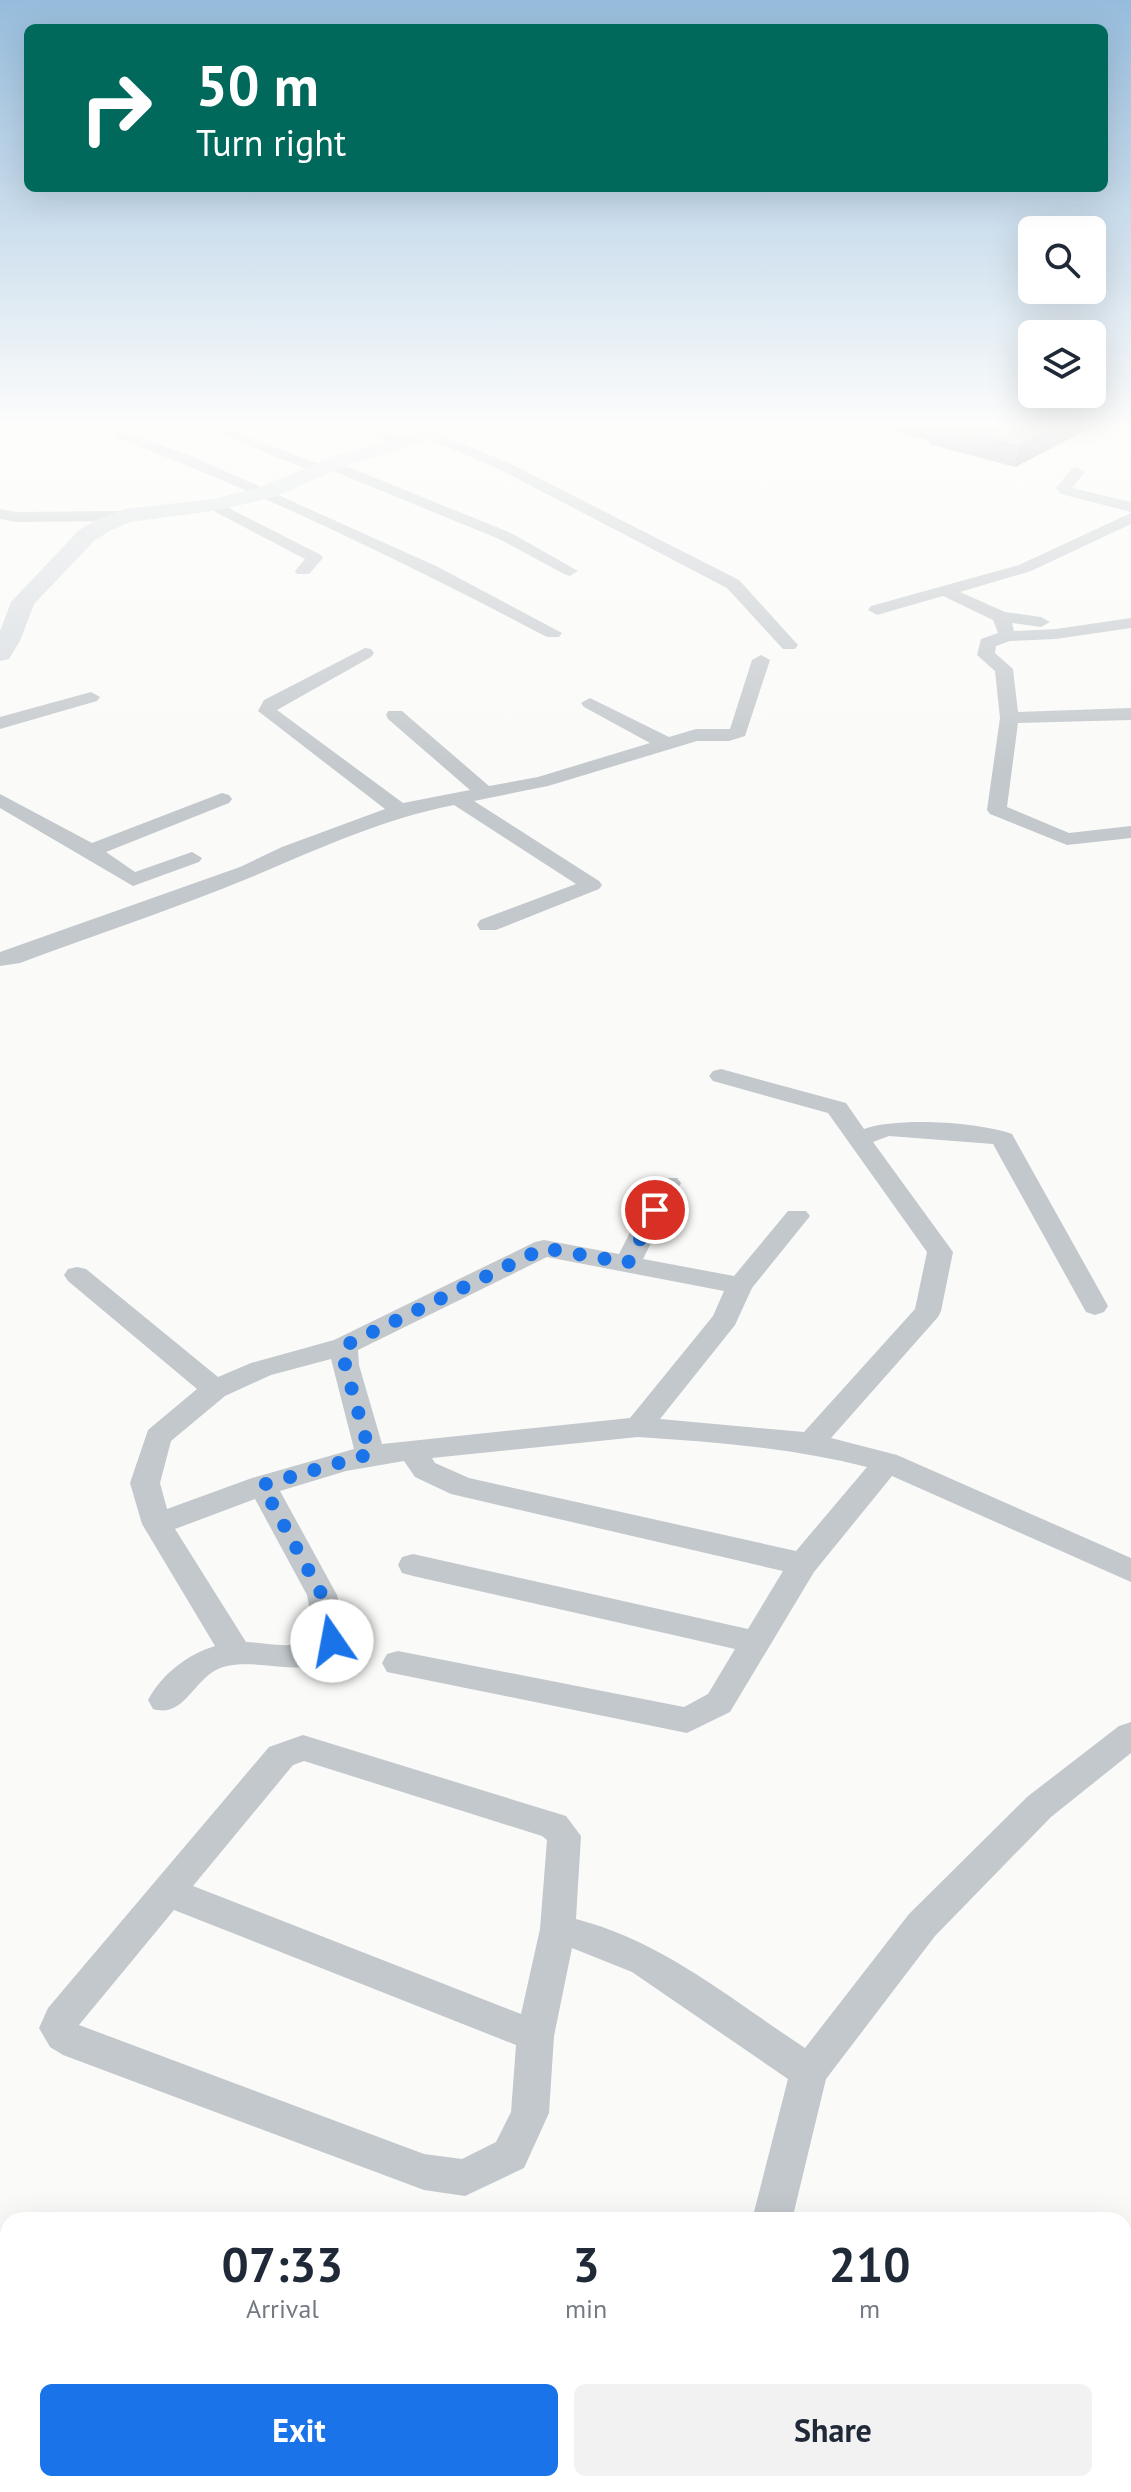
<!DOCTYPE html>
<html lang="en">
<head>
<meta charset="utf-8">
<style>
	:root { --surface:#fff; --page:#f2f2f3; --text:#1f2937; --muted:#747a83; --accent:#1a73e8 }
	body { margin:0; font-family:"PT Sans",sans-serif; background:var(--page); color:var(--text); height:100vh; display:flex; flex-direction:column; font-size:30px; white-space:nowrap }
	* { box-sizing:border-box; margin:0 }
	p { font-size:26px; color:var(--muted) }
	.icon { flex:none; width:44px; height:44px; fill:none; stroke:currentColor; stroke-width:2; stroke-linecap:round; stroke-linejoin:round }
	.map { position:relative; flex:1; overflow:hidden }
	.details { position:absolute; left:0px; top:2212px; width:1132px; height:280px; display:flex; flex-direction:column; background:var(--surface); border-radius:24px 24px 0 0; box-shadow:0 8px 32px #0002 }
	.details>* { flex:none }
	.banner { position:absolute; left:24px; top:24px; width:1084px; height:168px; border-radius:12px; box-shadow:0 8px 32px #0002; background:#00695c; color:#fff; overflow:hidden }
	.buttons { position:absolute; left:1018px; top:216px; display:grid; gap:16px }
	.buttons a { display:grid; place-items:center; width:88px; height:88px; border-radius:12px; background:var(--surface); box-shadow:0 8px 32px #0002; font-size:40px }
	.pin { position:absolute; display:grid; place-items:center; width:68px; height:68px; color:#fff; margin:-34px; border:4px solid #fff; border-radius:50%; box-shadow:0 2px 8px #0007 }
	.me { position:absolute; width:88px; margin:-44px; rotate:348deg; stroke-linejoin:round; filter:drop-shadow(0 0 6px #0008) }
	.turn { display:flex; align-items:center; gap:28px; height:168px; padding:0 40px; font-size:36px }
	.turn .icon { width:104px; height:104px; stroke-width:2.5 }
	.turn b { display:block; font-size:56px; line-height:68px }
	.eta { display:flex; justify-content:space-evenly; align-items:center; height:136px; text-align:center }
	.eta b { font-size:48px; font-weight:600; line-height:56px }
	.action { display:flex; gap:16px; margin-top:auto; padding:16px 40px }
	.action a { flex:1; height:92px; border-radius:12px; background:var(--accent); color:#fff; font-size:32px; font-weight:600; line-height:92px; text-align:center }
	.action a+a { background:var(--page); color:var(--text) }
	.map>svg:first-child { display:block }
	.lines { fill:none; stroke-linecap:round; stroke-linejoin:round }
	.street { fill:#c3c8cc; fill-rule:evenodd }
	.secondary { fill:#d6dbdf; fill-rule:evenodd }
	.wall { fill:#929a9f }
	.shaded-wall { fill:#777d82 }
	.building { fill:#aab3b9; stroke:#777d82; stroke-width:2 }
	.route { stroke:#1a73e8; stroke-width:14; stroke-dasharray:0 25.2 }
</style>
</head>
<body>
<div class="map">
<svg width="1131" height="2492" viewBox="0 0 1131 2492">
	<rect width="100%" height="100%" fill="#fafaf8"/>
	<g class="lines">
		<g class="street">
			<polygon points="195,424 214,424 324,466 326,462 336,462 511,533 578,571 570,576 564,574 499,539 326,468 324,472 314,472"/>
			<polygon points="350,424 369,424 409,442 402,446 397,445"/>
			<path d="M 119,430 L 196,458 L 438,567 L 562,633 L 559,637 L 547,637 C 406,563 263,493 114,437 L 114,431 Z"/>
			<polygon points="431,431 507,462 739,580 798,645 795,649 783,649 727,588 497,468 426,438 424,435"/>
			<polygon points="1077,467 1085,472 1072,488 1131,502 1131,512 1061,494 1056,488 1072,469"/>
			<polygon points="213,500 321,555 323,558 309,574 297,574 295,571 305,559 208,508 208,502"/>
			<polygon points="0,509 16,512 125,511 133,516 125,521 16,522 0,519"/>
			<polygon points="1131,513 1131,524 1031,571 960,592 1005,612 1041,617 1050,622 1041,627 1012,623 1014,631 1056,629 1131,618 1131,628 1056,639 1010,641 996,646 995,653 1013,669 1018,712 1131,708 1131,720 1018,723 1007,807 1069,833 1131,826 1131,838 1067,845 990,814 987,810 1000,718 995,671 977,655 981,639 998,633 993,620 943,596 877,615 868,610 871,606 1019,565"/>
			<path d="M 365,648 L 371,649 L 374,653 L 371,657 L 277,710 L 403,803 L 470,790 L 388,719 L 386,715 L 388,711 L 402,711 L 489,786 L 538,777 L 650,743 L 584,707 L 581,703 L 590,698 L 669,737 L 696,729 L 730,729 L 752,660 L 761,655 L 770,660 L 745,736 L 729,741 L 697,741 L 548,786 L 474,801 L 599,881 L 602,885 L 599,889 L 496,930 L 480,930 L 477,925 L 480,920 L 576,884 L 454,805 C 383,819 320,848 254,876 C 177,908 97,934 20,963 L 0,966 L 0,952 L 240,867 L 282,847 L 385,809 L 258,711 L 264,700 Z"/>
			<polygon points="91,692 100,697 97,701 0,729 0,717"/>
			<polygon points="222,793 229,795 232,799 229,803 106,852 135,872 192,852 202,858 199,862 133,886 0,808 0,794 92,843"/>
			<path d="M 721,1069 L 846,1103 L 864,1129 C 898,1117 977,1122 1012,1134 L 1108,1306 L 1104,1312 L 1095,1315 L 1086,1312 L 993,1144 L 889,1136 L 873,1142 L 953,1252 L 941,1311 L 938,1317 L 831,1438 L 897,1455 L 1131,1558 L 1131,1582 L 892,1476 L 814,1572 L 730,1712 L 687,1733 L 387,1672 L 382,1663 L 387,1654 L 398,1651 L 684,1707 L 708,1694 L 735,1649 L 413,1576 L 402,1573 L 398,1565 L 402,1557 L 413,1554 L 748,1629 L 783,1571 L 451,1494 L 415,1477 L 404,1461 L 346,1471 L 280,1491 L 337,1595 L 348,1641 C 320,1692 254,1650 216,1670 C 192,1683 183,1718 153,1709 L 148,1700 C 162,1674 188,1654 215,1646 L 142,1524 L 130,1483 L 148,1430 L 197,1389 L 68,1281 L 64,1275 L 68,1269 L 77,1267 L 86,1269 L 218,1377 L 251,1363 L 334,1340 L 535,1242 L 544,1240 L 619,1254 L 655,1183 L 659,1178 L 677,1178 L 681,1183 L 643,1259 L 734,1276 L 788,1211 L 806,1211 L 810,1216 L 752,1288 L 735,1325 L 660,1419 L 804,1432 L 915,1309 L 927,1252 L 828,1113 L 713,1081 L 709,1076 L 713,1071 ZM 547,1257 L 724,1291 L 713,1316 L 630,1418 L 382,1444 L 359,1365 L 358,1350 ZM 331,1359 L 354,1449 L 252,1478 L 167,1509 L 160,1483 L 171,1441 L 225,1396 L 271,1375 ZM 638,1437 C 716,1442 791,1448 867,1467 L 796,1551 L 469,1478 L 435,1463 L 432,1458 ZM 255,1499 L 307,1595 L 315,1637 C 297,1651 268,1643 246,1642 L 175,1529 Z"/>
			<path d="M 1131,1722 L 1131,1753 L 1051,1817 L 935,1936 L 826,2079 L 792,2220 L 752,2220 L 788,2079 L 632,1972 L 572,1948 L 554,2036 L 549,2113 L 524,2168 L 465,2196 L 424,2190 L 63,2055 L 50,2047 L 39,2028 L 48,2008 L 269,1747 L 303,1735 L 566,1816 L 581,1836 L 576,1919 C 662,1941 732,2000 805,2048 L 909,1914 L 1027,1797 L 1119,1726 ZM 304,1761 L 542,1836 L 547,1840 L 540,1929 L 521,2014 L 193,1886 L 293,1765 ZM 174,1910 L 516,2045 L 511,2112 L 496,2142 L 462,2159 L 424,2154 L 79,2025 Z"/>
			<polygon points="620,2484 664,2484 661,2492 617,2492"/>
		</g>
		<polygon class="secondary" points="446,424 476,424 473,428 350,464 272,498 213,511 130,522 112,530 95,540 34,604 20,641 9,659 0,661 0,631 11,602 79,530 96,520 125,509 213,499 257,488 336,456"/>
	</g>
	<polygon class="wall" points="877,424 1098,424 1015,467 929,444 929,441"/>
	<polygon class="shaded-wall" points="1063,424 1098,424 1015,467 1018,447"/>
	<polygon class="building" points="931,424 1063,424 1018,447"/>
	<linearGradient id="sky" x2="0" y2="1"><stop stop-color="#96bcdc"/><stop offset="0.55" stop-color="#fdfdfc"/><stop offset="1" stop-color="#fdfdfc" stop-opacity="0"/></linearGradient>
	<rect width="1131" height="773" fill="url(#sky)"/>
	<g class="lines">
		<polyline class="route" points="332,1641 322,1595 262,1485 370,1454 345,1365 344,1346 544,1248 628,1263 655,1210"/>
	</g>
</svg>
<div class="buttons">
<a><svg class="icon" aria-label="search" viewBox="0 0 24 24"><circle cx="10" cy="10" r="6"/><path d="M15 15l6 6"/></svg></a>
<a><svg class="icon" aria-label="layers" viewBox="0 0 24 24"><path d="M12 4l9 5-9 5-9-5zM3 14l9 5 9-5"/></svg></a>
</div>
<div class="pin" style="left:655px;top:1210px;background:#d93025"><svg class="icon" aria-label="arrive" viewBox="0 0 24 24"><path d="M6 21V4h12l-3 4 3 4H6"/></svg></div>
<svg class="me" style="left:332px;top:1641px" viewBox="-20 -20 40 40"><circle r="19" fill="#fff"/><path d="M0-13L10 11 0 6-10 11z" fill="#1a73e8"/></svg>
<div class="banner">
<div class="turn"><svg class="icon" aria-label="right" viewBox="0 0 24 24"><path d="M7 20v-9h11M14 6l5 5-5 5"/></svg><div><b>50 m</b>Turn right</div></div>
</div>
<section class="details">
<div class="eta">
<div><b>07:33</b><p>Arrival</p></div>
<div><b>3</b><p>min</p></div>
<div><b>210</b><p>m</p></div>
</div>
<div class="action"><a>Exit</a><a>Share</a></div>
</section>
</div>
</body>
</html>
